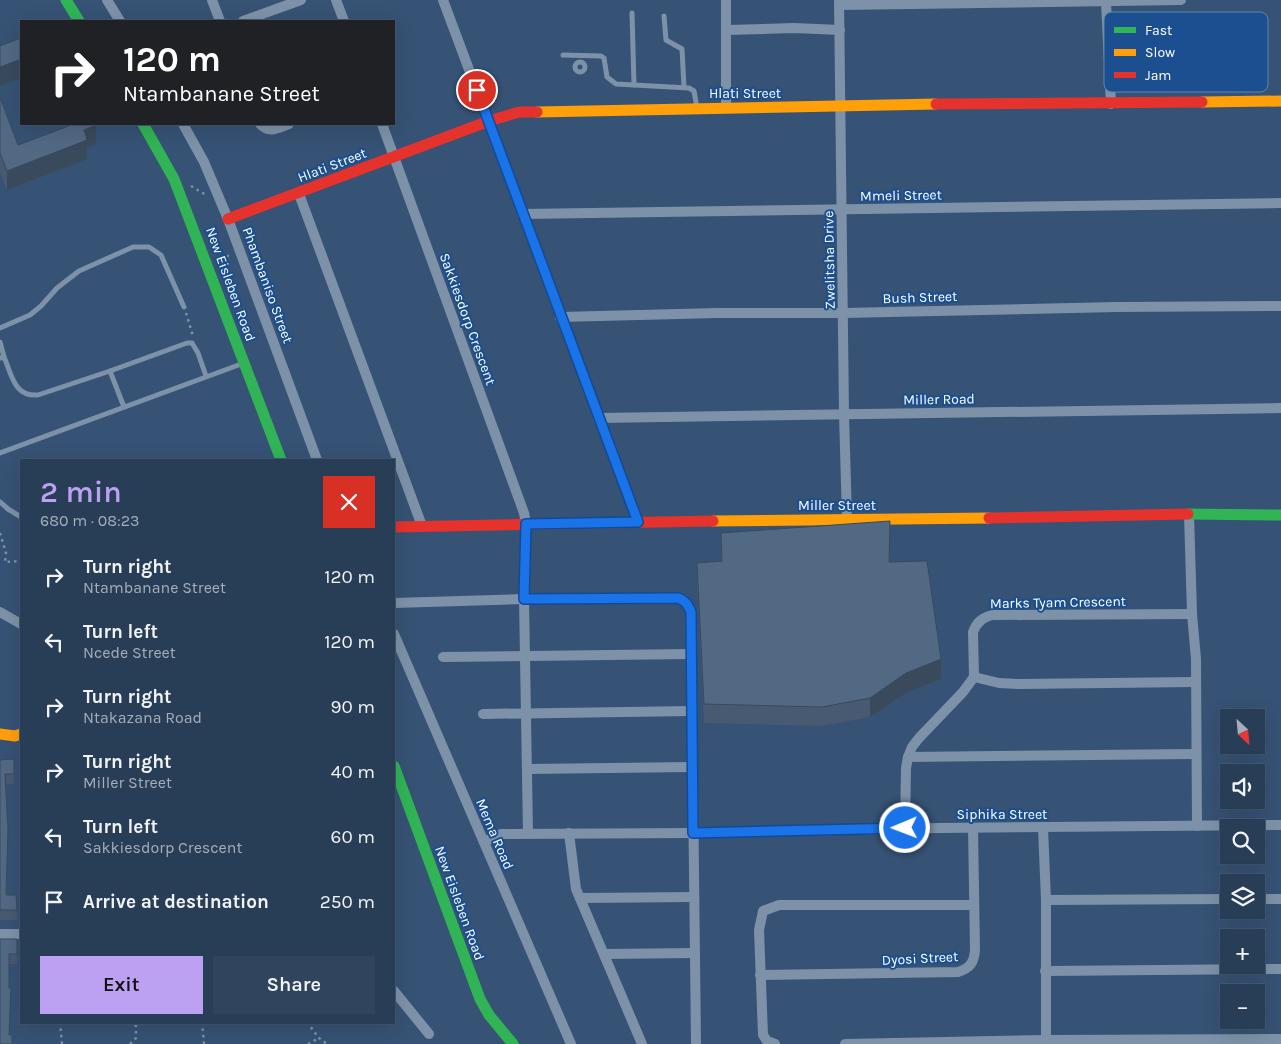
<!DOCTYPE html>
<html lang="en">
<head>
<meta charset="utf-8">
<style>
	:root { --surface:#283e57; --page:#30455d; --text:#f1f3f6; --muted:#a5aeba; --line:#44576d; --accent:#bca0f2 }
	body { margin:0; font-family:Karla,sans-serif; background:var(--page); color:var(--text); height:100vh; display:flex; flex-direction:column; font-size:19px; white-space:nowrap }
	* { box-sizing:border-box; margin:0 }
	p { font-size:16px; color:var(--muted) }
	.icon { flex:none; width:28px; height:28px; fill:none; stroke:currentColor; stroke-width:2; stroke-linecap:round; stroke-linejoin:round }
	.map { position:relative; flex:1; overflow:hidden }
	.sheet { position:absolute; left:20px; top:459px; width:375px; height:565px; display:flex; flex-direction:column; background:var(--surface); border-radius:0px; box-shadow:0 5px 20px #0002,0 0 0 1px var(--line) }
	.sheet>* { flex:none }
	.guide { position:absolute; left:20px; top:20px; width:375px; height:105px; border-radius:0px; box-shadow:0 5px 20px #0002,0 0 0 1px var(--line); background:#202124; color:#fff; overflow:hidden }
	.needle { width:32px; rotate:154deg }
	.fabs { position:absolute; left:1220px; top:709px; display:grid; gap:10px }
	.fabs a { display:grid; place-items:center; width:45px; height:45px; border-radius:0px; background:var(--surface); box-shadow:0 5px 20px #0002,0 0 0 1px var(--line); font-size:25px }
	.pin { position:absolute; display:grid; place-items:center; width:42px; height:42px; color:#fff; margin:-21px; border:2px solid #fff; border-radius:50%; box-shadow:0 1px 5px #0007 }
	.me { position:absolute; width:55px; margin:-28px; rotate:269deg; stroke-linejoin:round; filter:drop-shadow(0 0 4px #0008) }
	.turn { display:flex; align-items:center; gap:18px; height:105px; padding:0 20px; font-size:22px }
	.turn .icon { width:65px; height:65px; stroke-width:2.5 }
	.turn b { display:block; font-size:35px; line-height:42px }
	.round { display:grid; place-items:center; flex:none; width:52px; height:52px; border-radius:0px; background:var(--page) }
	.summary { display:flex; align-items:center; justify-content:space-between; height:85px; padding:0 20px }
	h1 { font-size:30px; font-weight:600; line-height:38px; color:var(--accent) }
	.button { display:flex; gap:10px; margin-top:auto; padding:10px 20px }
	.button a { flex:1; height:58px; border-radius:0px; background:var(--accent); color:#111; font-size:20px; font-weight:600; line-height:58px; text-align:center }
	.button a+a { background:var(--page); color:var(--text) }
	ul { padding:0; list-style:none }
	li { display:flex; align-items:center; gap:15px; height:65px; padding:0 20px }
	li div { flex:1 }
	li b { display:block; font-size:19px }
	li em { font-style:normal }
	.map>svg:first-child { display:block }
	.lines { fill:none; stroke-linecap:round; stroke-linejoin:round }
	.path { stroke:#7d92a8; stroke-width:2.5; stroke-dasharray:2.5 4; stroke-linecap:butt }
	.lane { stroke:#7d92a8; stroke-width:5 }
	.street { stroke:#7d92a8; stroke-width:10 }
	.fast { stroke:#30b455; stroke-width:11 }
	.slow { stroke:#ff9f0a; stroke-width:11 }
	.jam { stroke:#e5322d; stroke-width:11 }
	.wall { fill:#475a72 }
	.shaded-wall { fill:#394a5c }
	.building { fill:#526984; stroke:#394a5c }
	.route-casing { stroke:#114b97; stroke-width:12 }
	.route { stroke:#1a73e8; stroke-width:9 }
	.labels { text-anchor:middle; stroke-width:4; stroke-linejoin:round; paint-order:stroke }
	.street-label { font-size:14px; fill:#fff; stroke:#1b4f8f }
	.key { fill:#1b4f8f; stroke:#5f84b1; stroke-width:1 }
	.key-label { font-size:14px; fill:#fff }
</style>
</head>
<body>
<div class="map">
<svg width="1281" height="1044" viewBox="0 0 1281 1044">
	<rect width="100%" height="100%" fill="#365274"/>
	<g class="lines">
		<g class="path">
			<polyline points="191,186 206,195"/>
			<polyline points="222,269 229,253"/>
			<polyline points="186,313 193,336"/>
			<polyline points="0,533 6,553 5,562 21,561"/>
			<polyline points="60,1022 62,1044"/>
			<polyline points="129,1022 136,1026 136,1038 130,1044"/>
			<polyline points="202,1022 204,1044"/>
			<polyline points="307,1022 319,1038 327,1044"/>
			<polyline points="308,1044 319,1038"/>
		</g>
		<g class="lane">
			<polyline points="632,13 634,85"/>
			<polyline points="664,16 666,40 682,49 684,87"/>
			<polyline points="563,55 601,56 604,58 607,77 616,84 689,88 694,91 697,108"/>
			<circle cx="580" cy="67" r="5"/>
			<polyline points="0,328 30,315 41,306 57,288 79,271 133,247 149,247 161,255 184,307"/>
			<polyline points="0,342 4,357"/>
			<path d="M 0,358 L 4,357 C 12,375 14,397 38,395 L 110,371 L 187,343 L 192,343 L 198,353 L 206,376"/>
			<polyline points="110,371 124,407"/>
			<polyline points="0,453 244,363"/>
			<polyline points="0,502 8,509 21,517"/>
		</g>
		<g class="street">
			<polyline points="107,0 120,21"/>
			<polyline points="212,0 220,21"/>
			<polyline points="336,0 344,21"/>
			<polyline points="443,0 638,522"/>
			<polyline points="726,0 726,108"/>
			<polyline points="839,0 844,414 847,519"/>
			<polyline points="1106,2 1111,104"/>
			<polyline points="840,5 1181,0"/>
			<polyline points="243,21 301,0"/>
			<polyline points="727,30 794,28 840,30"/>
			<polyline points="183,124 204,162 228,219 317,460"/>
			<path d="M 260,124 C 269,134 278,128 289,124"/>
			<polyline points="382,124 524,513 526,524 524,599 528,833"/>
			<polyline points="299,194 422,526"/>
			<polyline points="522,214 1281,203"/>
			<polyline points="560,317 717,313 844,313 1117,307 1281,306"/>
			<polyline points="598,418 1281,408"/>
			<polyline points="1189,514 1192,614 1196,659 1197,826"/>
			<path d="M 394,603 L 524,599 L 678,598 C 686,601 688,605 691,612 L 696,1044"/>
			<polyline points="0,612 21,624"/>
			<polyline points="394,634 571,1044"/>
			<polyline points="443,657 691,654"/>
			<polyline points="974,677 999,683 1019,684 1195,682"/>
			<polyline points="483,714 692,711"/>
			<polyline points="908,757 1195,754"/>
			<polyline points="527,769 692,767"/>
			<path d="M 905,828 L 906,768 L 908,757 L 912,747 L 919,738 L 963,692 L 974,677 L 973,632 C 977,622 982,618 992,615 L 1192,614"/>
			<polyline points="1043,828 1046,900 1046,1040"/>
			<polyline points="569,833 576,889 642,1044"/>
			<polyline points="484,842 501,834 693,833 939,828 1281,825"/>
			<polyline points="580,898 693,897"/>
			<polyline points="1256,899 1281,899"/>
			<polyline points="1046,900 1229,899"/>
			<polyline points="0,934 21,934"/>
			<polyline points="604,954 695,953"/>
			<polyline points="1045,971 1281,969"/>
			<path d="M 760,975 L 958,972 C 970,968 974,963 975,950 L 973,828"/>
			<polyline points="394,991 429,1034"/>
			<polyline points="775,1044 767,1041 763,1035 759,930 763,911 779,905 974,905"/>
			<polyline points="845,1044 1046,1040 1281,1039"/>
		</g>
		<g class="fast">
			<polyline points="66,0 79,21"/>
			<polyline points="143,124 174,179 281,460"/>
			<polyline points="1188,514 1281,515"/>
			<polyline points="394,766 480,999 489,1015 513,1044"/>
		</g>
		<g class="slow">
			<polyline points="1202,102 1281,101"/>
			<polyline points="537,112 936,104"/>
			<polyline points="713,521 989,518"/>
			<polyline points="0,734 15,736 21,734"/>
		</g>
		<g class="jam">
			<polyline points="936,104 1202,102"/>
			<polyline points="228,219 489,121 519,112 537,112"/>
			<polyline points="989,518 1188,514"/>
			<polyline points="394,527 713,521"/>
		</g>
	</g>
	<g class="wall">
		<polygon points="0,97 18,145 69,126 68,124 96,124 96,144 87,148 87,159 7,190 0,172"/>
		<polygon points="721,533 890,541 890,562 941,679 906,693 870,717 822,726 704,723 697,582 697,563 721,561"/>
		<polygon points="14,759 14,784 6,784 7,895 16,895 17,920 0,920 0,760"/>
		<polygon points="0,939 17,939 17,964 9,964 10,1035 0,1044"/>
	</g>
	<g class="shaded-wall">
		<polygon points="21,59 21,78 0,86 0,67"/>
		<polygon points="96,125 96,144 87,148 87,159 7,190 7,171 84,130"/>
		<polygon points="941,659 941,679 906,693 870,717 870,698 906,673"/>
	</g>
	<g class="building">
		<polygon points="21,38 21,59 0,67 0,46"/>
		<polygon points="0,97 18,145 74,124 96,124 96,125 84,130 87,140 7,171 0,153"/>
		<polygon points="890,521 889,562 927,561 941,659 906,673 870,698 822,707 704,704 697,563 722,561 721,533"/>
		<polygon points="14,759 14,774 5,774 8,829 6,895 16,895 17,910 0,910 0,760"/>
		<polygon points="0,939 17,939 17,954 9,954 9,988 11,988 9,1035 12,1035 12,1044 0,1044"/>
	</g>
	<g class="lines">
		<g class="route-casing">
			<path id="route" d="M 477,90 L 638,522 L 526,524 L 524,599 L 678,598 C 686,601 688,605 691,612 L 693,833 L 905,828"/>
		</g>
		<use href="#route" class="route"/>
	</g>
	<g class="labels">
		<g class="street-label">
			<text x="745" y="98">Hlati Street</text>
			<text transform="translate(332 165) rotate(-21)" y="5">Hlati Street</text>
			<text transform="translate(901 195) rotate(-1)" y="5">Mmeli Street</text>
			<text transform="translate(829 260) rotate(-91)" y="5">Zwelitsha Drive</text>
			<text transform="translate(231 284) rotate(70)" y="5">New Eisleben Road</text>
			<text transform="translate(268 285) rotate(70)" y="5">Phambaniso Street</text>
			<text transform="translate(920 297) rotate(-2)" y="5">Bush Street</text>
			<text transform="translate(468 319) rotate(70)" y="5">Sakkiesdorp Crescent</text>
			<text transform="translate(939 399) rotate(-1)" y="5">Miller Road</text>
			<text x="837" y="510">Miller Street</text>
			<text transform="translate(1058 602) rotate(-1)" y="5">Marks Tyam Crescent</text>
			<text x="1002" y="819">Siphika Street</text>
			<text transform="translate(495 834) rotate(67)" y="5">Mema Road</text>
			<text transform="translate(460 903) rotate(70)" y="5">New Eisleben Road</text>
			<text transform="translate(920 958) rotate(-3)" y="5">Dyosi Street</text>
		</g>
	</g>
	<rect x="1104" y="12" width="164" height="80" rx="8" class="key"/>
	<rect x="1114" y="27" width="22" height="6" fill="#30b455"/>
	<rect x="1114" y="49" width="22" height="7" fill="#ff9f0a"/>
	<rect x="1114" y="72" width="22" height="6" fill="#e5322d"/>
	<g class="key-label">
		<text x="1145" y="35">Fast</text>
		<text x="1145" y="57">Slow</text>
		<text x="1145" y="80">Jam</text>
	</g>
</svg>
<div class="fabs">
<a><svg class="needle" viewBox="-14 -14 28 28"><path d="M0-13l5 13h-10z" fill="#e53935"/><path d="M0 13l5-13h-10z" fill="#a5aeba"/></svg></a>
<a><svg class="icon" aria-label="sound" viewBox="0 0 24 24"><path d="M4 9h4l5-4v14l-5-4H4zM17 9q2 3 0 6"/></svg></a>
<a><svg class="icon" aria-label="search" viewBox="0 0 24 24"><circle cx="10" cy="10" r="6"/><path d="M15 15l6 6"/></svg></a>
<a><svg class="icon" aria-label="layers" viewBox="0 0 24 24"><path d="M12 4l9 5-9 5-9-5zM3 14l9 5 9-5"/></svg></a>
<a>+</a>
<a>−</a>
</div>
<div class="pin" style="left:477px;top:90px;background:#d93025"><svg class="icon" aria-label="arrive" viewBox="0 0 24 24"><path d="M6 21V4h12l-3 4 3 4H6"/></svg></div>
<svg class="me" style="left:905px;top:828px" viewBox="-20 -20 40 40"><circle r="17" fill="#1a73e8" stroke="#fff" stroke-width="3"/><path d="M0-11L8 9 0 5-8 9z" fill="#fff"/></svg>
<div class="guide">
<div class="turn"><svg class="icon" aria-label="right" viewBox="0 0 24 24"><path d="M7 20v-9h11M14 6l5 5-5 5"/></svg><div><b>120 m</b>Ntambanane Street</div></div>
</div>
<section class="sheet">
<div class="summary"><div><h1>2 min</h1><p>680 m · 08:23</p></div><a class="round" style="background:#d93025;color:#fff"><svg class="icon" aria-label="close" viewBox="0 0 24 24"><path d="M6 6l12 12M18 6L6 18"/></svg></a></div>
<ul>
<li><svg class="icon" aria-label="right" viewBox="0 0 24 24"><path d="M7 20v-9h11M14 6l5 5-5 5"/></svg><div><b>Turn right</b><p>Ntambanane Street</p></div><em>120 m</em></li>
<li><svg class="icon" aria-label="left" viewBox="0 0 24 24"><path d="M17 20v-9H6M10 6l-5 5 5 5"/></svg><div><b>Turn left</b><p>Ncede Street</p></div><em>120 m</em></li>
<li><svg class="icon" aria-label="right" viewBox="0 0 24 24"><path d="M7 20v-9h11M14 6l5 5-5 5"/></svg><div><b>Turn right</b><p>Ntakazana Road</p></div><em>90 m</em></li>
<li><svg class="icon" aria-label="right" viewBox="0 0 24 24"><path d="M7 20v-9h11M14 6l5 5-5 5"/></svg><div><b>Turn right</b><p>Miller Street</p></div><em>40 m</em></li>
<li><svg class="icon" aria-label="left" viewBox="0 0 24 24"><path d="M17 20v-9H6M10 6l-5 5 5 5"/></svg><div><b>Turn left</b><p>Sakkiesdorp Crescent</p></div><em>60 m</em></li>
<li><svg class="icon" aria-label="arrive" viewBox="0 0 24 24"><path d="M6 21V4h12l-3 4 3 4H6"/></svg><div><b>Arrive at destination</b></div><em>250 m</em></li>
</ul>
<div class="button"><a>Exit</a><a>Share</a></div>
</section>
</div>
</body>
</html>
